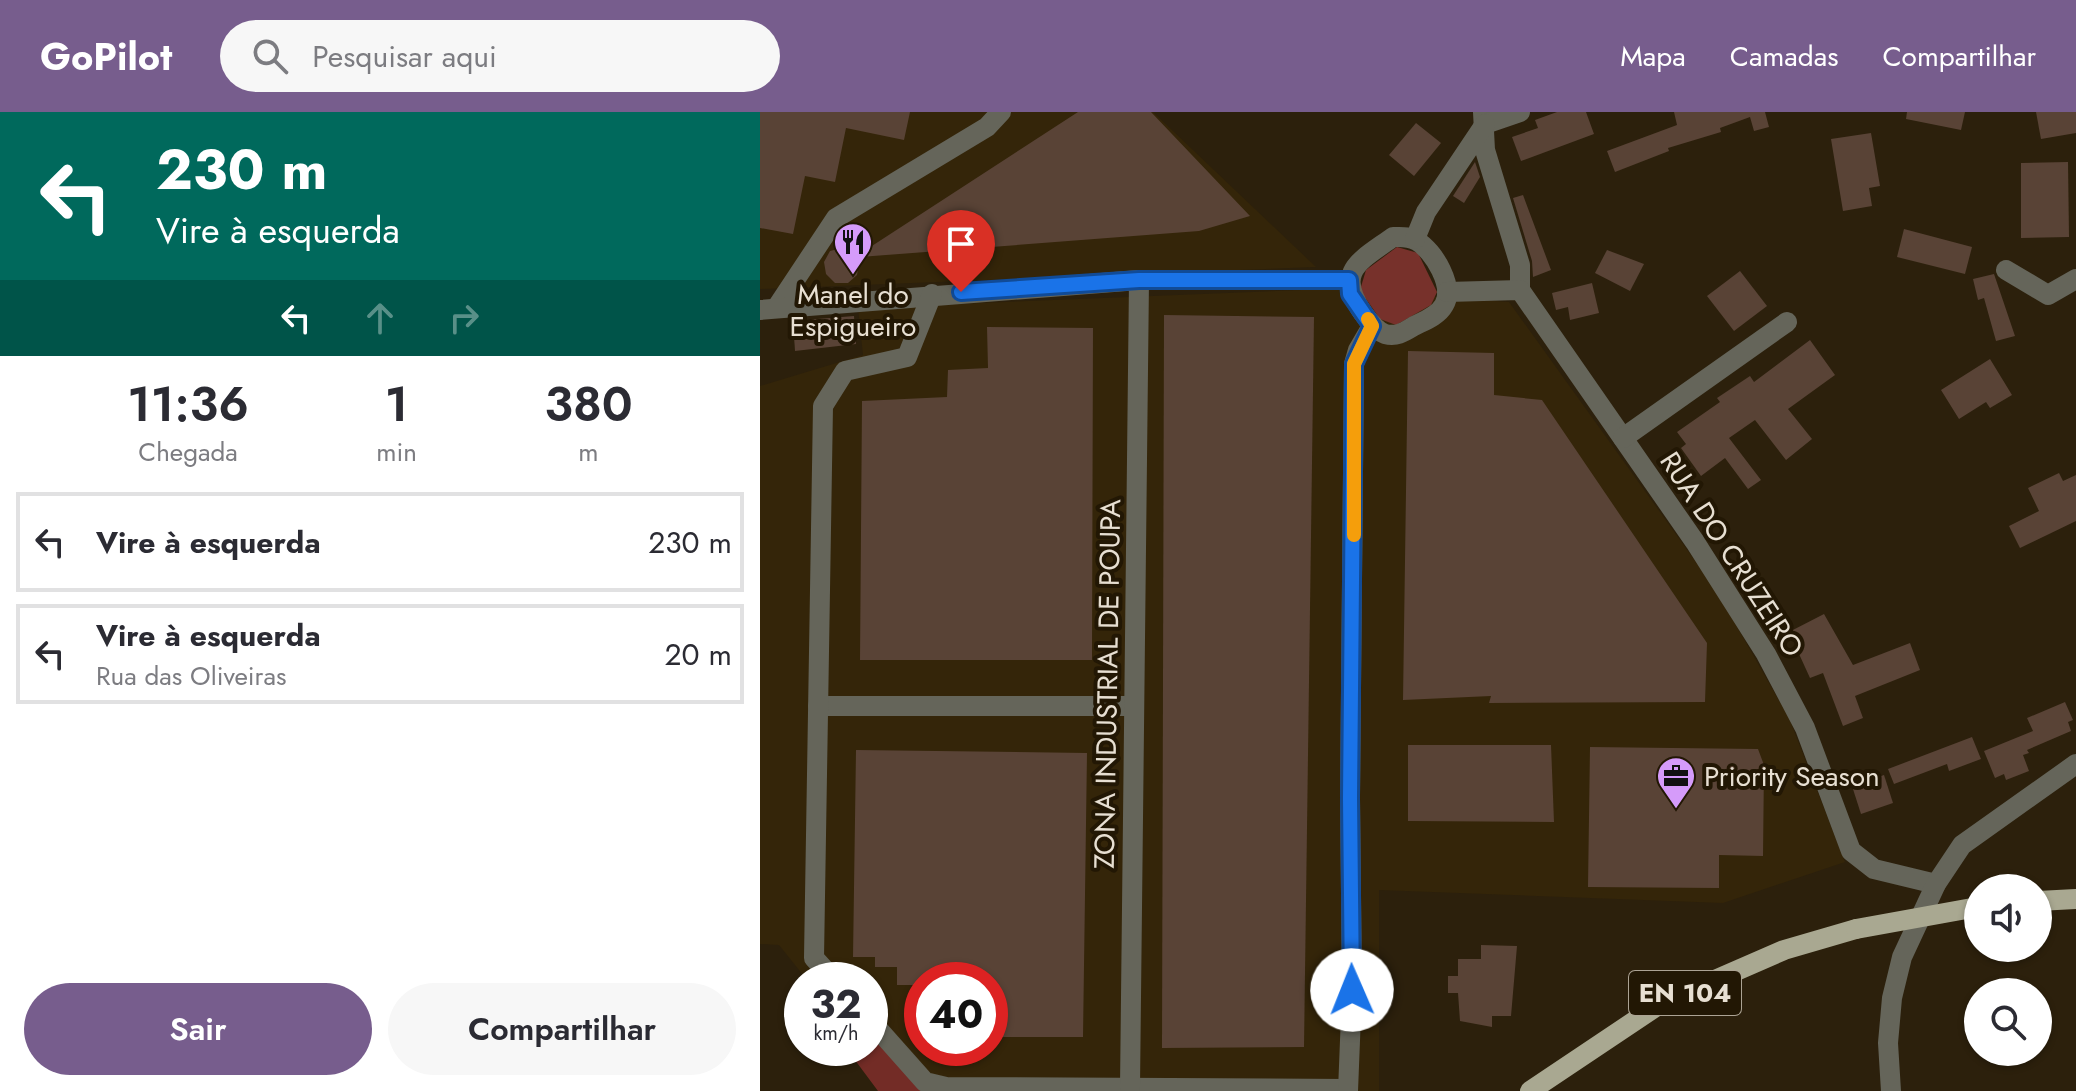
<!DOCTYPE html>
<html lang="pt">
<head>
<meta charset="utf-8">
<style>
	:root { --surface:#fff; --page:#f7f7f7; --text:#2b2b33; --muted:#7c7c81; --line:#e1e1e2; --accent:#775d8d }
	body { margin:0; font-family:Jost,sans-serif; background:var(--page); color:var(--text); height:100vh; display:flex; flex-direction:column; font-size:30px; white-space:nowrap }
	* { box-sizing:border-box; margin:0 }
	p { font-size:26px; color:var(--muted) }
	.icon { flex:none; width:44px; height:44px; fill:none; stroke:currentColor; stroke-width:2; stroke-linecap:round; stroke-linejoin:round }
	.map { position:relative; flex:1; overflow:hidden }
	.panel { display:flex; flex-direction:column; background:var(--surface); width:760px }
	.panel>* { flex:none }
	.guide { background:#00695c; color:#fff; overflow:hidden }
	.tools { position:absolute; left:1204px; top:762px; display:grid; gap:16px }
	.tools a { display:grid; place-items:center; width:88px; height:88px; border-radius:50%; background:var(--surface); box-shadow:0 2px 6px #0004; font-size:40px }
	.speed { position:absolute; left:24px; top:850px; display:flex; gap:16px; font-size:40px; font-weight:700; text-align:center }
	.speed>* { display:grid; place-content:center; width:104px; height:104px; border-radius:50%; background:var(--surface); box-shadow:0 2px 6px #0004; line-height:1 }
	.speed small { font-size:20px; font-weight:400 }
	.speed .limit { border:12px solid #d22; background:#fff; color:#111 }
	.pin { position:absolute; display:grid; place-items:center; width:68px; height:68px; color:#fff; margin:-82px -34px; border-radius:50% 50% 50% 0; rotate:-45deg; box-shadow:0 0 8px #0007 }
	.pin .icon { rotate:45deg }
	.me { position:absolute; width:88px; margin:-44px; rotate:359deg; stroke-linejoin:round; filter:drop-shadow(0 0 6px #0008) }
	.turn { display:flex; align-items:center; gap:28px; height:168px; padding:0 24px; font-size:36px }
	.turn .icon { width:104px; height:104px; stroke-width:2.5 }
	.turn b { display:block; font-size:56px; line-height:68px }
	.lanes { display:flex; align-items:center; height:76px; padding:0 24px; background:#0003; justify-content:center; gap:40px; direction:ltr }
	.lanes .off { opacity:.35 }
	.eta { display:flex; justify-content:space-evenly; align-items:center; height:136px; text-align:center }
	.eta b { font-size:48px; font-weight:600; line-height:56px }
	.primary-button { display:flex; gap:16px; margin-top:auto; padding:16px 24px }
	.primary-button a { flex:1; height:92px; border-radius:48px; background:var(--accent); color:#fff; font-size:32px; font-weight:600; line-height:92px; text-align:center }
	.primary-button a+a { background:var(--page); color:var(--text) }
	ul { padding:0; list-style:none }
	li { display:flex; align-items:center; gap:24px; height:100px; margin:0 16px 12px; padding:0 8px; border:4px solid var(--line); border-radius:0px }
	li div { flex:1 }
	li b { display:block; font-size:30px }
	li em { font-style:normal }
	header { display:flex; align-items:center; gap:48px; box-sizing:border-box; height:112px; padding:0 40px; background:var(--accent); color:#fff }
	header strong { font-size:38px }
	nav { display:flex; gap:44px; margin-inline-start:auto; font-size:28px }
	.search { width:560px; height:72px; background:var(--page); display:flex; align-items:center; gap:20px; box-sizing:border-box; padding:0 28px; border-radius:44px; color:var(--muted); font-size:30px }
	main { display:flex; flex:1; min-height:0 }
	.map>svg:first-child { display:block }
	.built { fill:#342509; fill-rule:evenodd }
	.green { fill:#77312b }
	.forest { fill:#732c26 }
	.building { fill:#594336 }
	.lines { fill:none; stroke-linecap:round; stroke-linejoin:round }
	.minor { stroke:#65655a; stroke-width:20 }
	.major { stroke:#a9a891; stroke-width:20 }
	.major-bridge { stroke:#a9a891; stroke-width:20 }
	.route-casing { stroke:#114b97; stroke-width:20 }
	.route { stroke:#1a73e8; stroke-width:14 }
	.slow { stroke:#f59e0b; stroke-width:14 }
	.labels { text-anchor:middle; stroke-width:8; stroke-linejoin:round; paint-order:stroke }
	.shield { fill:#221704; stroke:#aca394; stroke-width:2 }
	.shield-label { font-size:26px; font-weight:bold; fill:#e7dfd2 }
	.poi-label { font-size:28px; fill:#e7dfd2; stroke:#221704 }
	.street-label { font-size:28px; fill:#e7dfd2; stroke:#221704 }
</style>
</head>
<body>
<header>
<strong>GoPilot</strong>
<div class="search"><svg class="icon" aria-label="search" viewBox="0 0 24 24"><circle cx="10" cy="10" r="6"/><path d="M15 15l6 6"/></svg>Pesquisar aqui</div>
<nav><a>Mapa</a><a>Camadas</a><a>Compartilhar</a></nav>
</header>
<main>
<section class="panel">
<div class="guide">
<div class="turn"><svg class="icon" aria-label="left" viewBox="0 0 24 24"><path d="M17 20v-9H6M10 6l-5 5 5 5"/></svg><div><b>230 m</b>Vire à esquerda</div></div>
<div class="lanes"><svg class="icon" aria-label="left" viewBox="0 0 24 24"><path d="M17 20v-9H6M10 6l-5 5 5 5"/></svg><svg class="icon off" aria-label="ahead" viewBox="0 0 24 24"><path d="M12 20V5M6 11l6-6 6 6"/></svg><svg class="icon off" aria-label="right" viewBox="0 0 24 24"><path d="M7 20v-9h11M14 6l5 5-5 5"/></svg></div>
</div>
<div class="eta">
<div><b>11:36</b><p>Chegada</p></div>
<div><b>1</b><p>min</p></div>
<div><b>380</b><p>m</p></div>
</div>
<ul>
<li><svg class="icon" aria-label="left" viewBox="0 0 24 24"><path d="M17 20v-9H6M10 6l-5 5 5 5"/></svg><div><b>Vire à esquerda</b></div><em>230 m</em></li>
<li><svg class="icon" aria-label="left" viewBox="0 0 24 24"><path d="M17 20v-9H6M10 6l-5 5 5 5"/></svg><div><b>Vire à esquerda</b><p>Rua das Oliveiras</p></div><em>20 m</em></li>
</ul>
<div class="primary-button"><a>Sair</a><a>Compartilhar</a></div>
</section>
<div class="map">
<svg width="1316" height="979" viewBox="0 0 1316 979">
	<rect width="100%" height="100%" fill="#2c200c"/>
	<g class="built">
		<polygon points="0,0 393,0 556,155 0,177"/>
		<path d="M 565,177 L 749,190 L 956,478 L 1029,606 L 1085,750 L 963,791 L 619,778 L 619,979 L 134,979 L 110,936 L 110,868 L 47,868 L 19,833 L 0,832 L 0,274 L 103,243 L 98,196 ZM 162,868 L 230,868 L 230,936 L 162,936 Z"/>
	</g>
	<polygon class="green" points="637,135 658,141 677,180 671,193 636,213 620,207 600,178 606,158"/>
	<polygon class="forest" points="110,909 168,979 118,979 86,936 110,936"/>
	<g class="building">
		<polygon points="0,0 150,0 144,28 86,16 75,70 45,64 33,122 0,116"/>
		<polygon points="318,0 391,0 490,104 439,119 100,145 97,163 88,171 75,171 66,162 64,150 70,139 86,135 98,143"/>
		<polygon points="797,0 826,0 834,22 761,49 752,25 778,16 775,8"/>
		<polygon points="914,0 1005,0 1009,15 994,19 990,5 960,16 961,20 908,36 909,39 855,60 847,39 917,13"/>
		<polygon points="1147,0 1205,0 1201,18 1146,7"/>
		<polygon points="1276,0 1316,0 1316,21 1281,27"/>
		<polygon points="656,11 681,31 654,64 629,43"/>
		<polygon points="1111,21 1120,74 1109,76 1112,94 1083,99 1071,27"/>
		<polygon points="715,50 720,65 704,91 693,84"/>
		<polygon points="1308,50 1309,125 1261,126 1261,51"/>
		<polygon points="763,83 791,158 773,165 772,149 753,86"/>
		<polygon points="1144,117 1212,135 1205,162 1137,145"/>
		<polygon points="847,138 884,152 870,179 835,161"/>
		<polygon points="980,159 1007,194 974,219 947,184"/>
		<polygon points="1234,162 1255,224 1236,229 1224,186 1218,188 1213,167"/>
		<polygon points="832,171 839,201 810,208 808,195 796,198 792,181"/>
		<polygon points="404,203 554,205 544,935 402,936"/>
		<polygon points="94,204 96,232 35,239 33,209"/>
		<polygon points="227,215 333,216 332,548 100,548 102,289 187,285 188,258 228,256"/>
		<polygon points="1050,228 1075,263 1028,297 1052,327 1026,348 995,308 969,326 1001,368 988,377 965,346 941,364 921,336 926,332 917,320 960,290 957,286 990,264 994,270"/>
		<polygon points="648,239 734,241 734,283 782,288 947,531 945,590 729,591 731,584 643,588"/>
		<polygon points="1230,247 1252,283 1230,296 1226,290 1199,307 1181,278"/>
		<polygon points="1299,361 1303,369 1316,363 1316,409 1260,436 1249,414 1279,399 1268,376"/>
		<polygon points="1064,502 1093,553 1150,531 1160,558 1095,584 1103,606 1083,614 1063,561 1050,566 1029,520"/>
		<polygon points="1305,590 1313,608 1308,610 1311,619 1267,638 1269,641 1263,643 1269,659 1246,668 1244,662 1235,666 1224,639 1273,619 1267,606"/>
		<polygon points="1212,625 1221,647 1189,659 1187,652 1134,672 1128,657"/>
		<polygon points="648,633 791,633 794,710 648,709"/>
		<polygon points="830,635 998,637 1004,653 1003,744 959,743 959,776 828,775"/>
		<polygon points="96,638 327,641 323,925 230,925 230,868 162,868 162,873 137,873 137,855 115,855 115,845 93,845"/>
		<polygon points="1124,663 1133,691 1101,702 1092,674"/>
		<polygon points="721,833 757,834 751,904 732,904 732,915 700,909 698,881 688,881 688,864 698,864 698,847 721,847"/>
	</g>
	<g class="lines">
		<g class="minor">
			<polyline points="723,0 725,38 760,153 760,178"/>
			<polyline points="725,12 760,0"/>
			<path d="M 633,125 C 642,125 649,124 657,129 C 674,139 695,175 684,193 C 678,204 664,209 654,214 C 644,220 637,225 625,222 C 615,218 609,209 603,201 C 574,159 600,149 633,125 Z"/>
			<polyline points="655,127 666,100 725,12"/>
			<polyline points="1246,158 1288,183 1316,167"/>
			<polyline points="687,180 760,178 935,430 1006,542 1045,616 1091,739 1114,757 1176,772"/>
			<polyline points="17,195 76,106 227,15 241,0"/>
			<polyline points="0,198 379,168 589,168"/>
			<polyline points="863,326 1027,210"/>
			<polyline points="58,594 374,594"/>
			<polyline points="74,868 54,846 63,294 85,259 147,245 172,182"/>
			<polyline points="110,908 165,970 186,975 588,977"/>
			<polyline points="370,975 379,168"/>
			<polyline points="588,979 592,878 590,686 594,252 598,238 612,214"/>
			<polyline points="1131,979 1128,931 1132,886 1142,845 1176,772 1202,733 1316,652"/>
		</g>
		<g class="major">
			<polyline points="1278,789 1316,787"/>
			<polyline points="770,979 900,892 1024,838 1096,817"/>
		</g>
		<polyline class="major-bridge" points="1096,817 1212,796"/>
	</g>
	<g class="lines">
		<g class="route-casing">
			<polyline id="route" points="201,180 379,168 589,168 590,182 612,214 594,252 590,686 592,878"/>
		</g>
		<use href="#route" class="route"/>
		<polyline class="slow" points="594,423 594,252 612,214 608,207"/>
	</g>
	<defs>
		<g id="restaurant-pin" transform="scale(2)"><path d="M0 17L-7.5 6A9.5 9.5 0 1 1 7.5 6Z" fill="#d59bfa" stroke="#221704"/><path d="M-5-6h1v4h1v-4h1v4h1v-4h1v5L-1.5 .5V6h-2V.5L-5-1ZM5-6V6H3V1.5H1.5Q1.5-4 5-6Z" fill="#111"/></g>
		<g id="office-pin" transform="scale(2)"><path d="M0 17L-7.5 6A9.5 9.5 0 1 1 7.5 6Z" fill="#d59bfa" stroke="#221704"/><path d="M-6-3h4V-5.5h4V-3h4V5H-6ZM-1-4.5V-3h2v-1.5ZM-6 0V1H6V0Z" fill="#111"/></g>
	</defs>
	<g fill-rule="evenodd">
		<use href="#restaurant-pin" x="93" y="130"/>
		<use href="#office-pin" x="916" y="664"/>
	</g>
	<g class="labels">
		<rect class="shield" x="869" y="859" width="112" height="44" rx="6"/>
		<g class="shield-label">
			<text x="925" y="890">EN 104</text>
		</g>
		<g class="poi-label">
			<text x="93" y="192">Manel do<tspan x="93" dy="32">Espigueiro</tspan></text>
			<text x="944" y="674" text-anchor="start">Priority Season</text>
		</g>
		<g class="street-label">
			<text transform="translate(972 442) rotate(57)" y="10">RUA DO CRUZEIRO</text>
			<text transform="translate(347 572) rotate(-89)" y="10">ZONA INDUSTRIAL DE POUPA</text>
		</g>
	</g>
</svg>
<div class="tools">
<a><svg class="icon" aria-label="sound" viewBox="0 0 24 24"><path d="M4 9h4l5-4v14l-5-4H4zM17 9q2 3 0 6"/></svg></a>
<a><svg class="icon" aria-label="search" viewBox="0 0 24 24"><circle cx="10" cy="10" r="6"/><path d="M15 15l6 6"/></svg></a>
</div>
<div class="speed"><div>32<small>km/h</small></div><div class="limit">40</div></div>
<div class="pin" style="left:201px;top:180px;background:#d93025"><svg class="icon" aria-label="arrive" viewBox="0 0 24 24"><path d="M6 21V4h12l-3 4 3 4H6"/></svg></div>
<svg class="me" style="left:592px;top:878px" viewBox="-20 -20 40 40"><circle r="19" fill="#fff"/><path d="M0-13L10 11 0 6-10 11z" fill="#1a73e8"/></svg>
</div>
</main>
</body>
</html>
